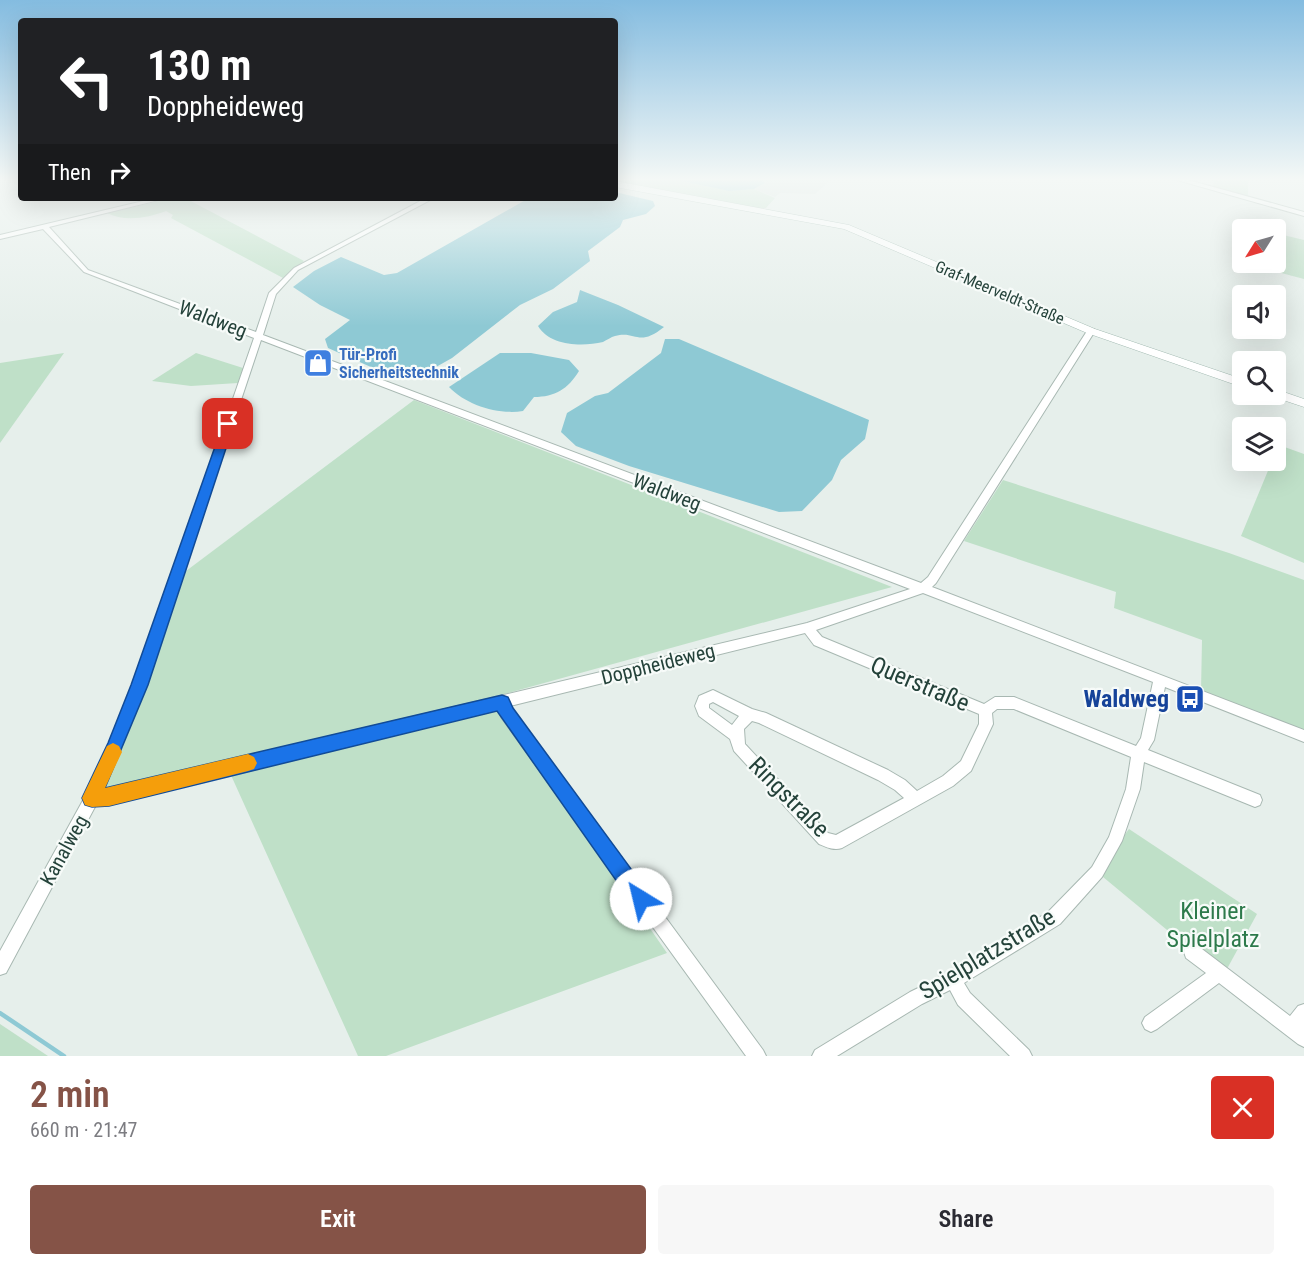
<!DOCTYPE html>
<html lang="en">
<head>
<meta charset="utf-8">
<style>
	:root { --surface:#fff; --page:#f7f7f7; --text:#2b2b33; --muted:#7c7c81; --accent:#855347 }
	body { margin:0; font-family:"Roboto Condensed",sans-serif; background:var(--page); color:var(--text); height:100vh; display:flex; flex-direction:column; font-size:22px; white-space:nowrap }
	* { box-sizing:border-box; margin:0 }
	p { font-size:20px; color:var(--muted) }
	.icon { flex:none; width:33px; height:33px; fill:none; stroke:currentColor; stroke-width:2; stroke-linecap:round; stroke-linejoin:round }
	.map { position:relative; height:1056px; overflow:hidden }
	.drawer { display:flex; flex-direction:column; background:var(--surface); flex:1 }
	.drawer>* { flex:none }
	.banner { position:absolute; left:18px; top:18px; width:600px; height:183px; border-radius:6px; box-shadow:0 6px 24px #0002; background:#202124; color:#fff; overflow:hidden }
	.needle { width:39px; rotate:233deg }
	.tools { position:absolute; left:1232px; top:219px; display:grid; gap:12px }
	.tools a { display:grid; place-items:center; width:54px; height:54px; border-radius:6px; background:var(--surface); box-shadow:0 6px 24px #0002; font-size:30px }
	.pin { position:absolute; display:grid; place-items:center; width:51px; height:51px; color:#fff; margin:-26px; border-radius:12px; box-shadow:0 3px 9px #0006 }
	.me { position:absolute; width:66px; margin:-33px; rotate:324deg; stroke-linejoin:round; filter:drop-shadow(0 0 4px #0008) }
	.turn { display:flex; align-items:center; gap:21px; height:126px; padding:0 30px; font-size:27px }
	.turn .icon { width:78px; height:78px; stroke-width:2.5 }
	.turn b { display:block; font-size:42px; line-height:51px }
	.then { display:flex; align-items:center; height:57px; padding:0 30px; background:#0003; gap:12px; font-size:22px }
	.round { display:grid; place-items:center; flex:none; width:63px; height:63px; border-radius:6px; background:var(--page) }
	.summary { display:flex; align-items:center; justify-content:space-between; height:102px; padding:0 30px }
	h1 { font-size:36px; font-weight:600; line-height:45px; color:var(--accent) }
	.primary-button { display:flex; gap:12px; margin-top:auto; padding:12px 30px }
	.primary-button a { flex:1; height:69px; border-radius:6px; background:var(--accent); color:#fff; font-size:24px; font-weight:600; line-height:69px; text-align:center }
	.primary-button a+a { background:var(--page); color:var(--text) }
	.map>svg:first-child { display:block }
	.built { fill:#d4dfda }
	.green { fill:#bfe0c8 }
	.water { fill:#8ec9d4 }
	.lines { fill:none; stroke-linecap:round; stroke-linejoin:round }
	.stream { stroke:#8ec9d4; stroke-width:4.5 }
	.minor-casing { stroke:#a8b8b2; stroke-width:2 }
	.secondary-casing { stroke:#a4bbb3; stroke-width:1 }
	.minor { fill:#fff; fill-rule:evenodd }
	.secondary { fill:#fff; fill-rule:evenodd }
	.route { fill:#1a73e8; stroke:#114b97; stroke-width:1.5 }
	.slow { fill:#f59e0b }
	.labels { text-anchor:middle; stroke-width:4.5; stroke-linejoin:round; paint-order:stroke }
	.far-street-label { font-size:16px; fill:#24423a; stroke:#f7fbf9 }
	.far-shop-label { font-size:16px; font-weight:bold; fill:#366cbe; stroke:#f7fbf9; text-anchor:start }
	.street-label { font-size:20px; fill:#24423a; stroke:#f7fbf9 }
	.near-street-label { font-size:24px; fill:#24423a; stroke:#f7fbf9 }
	.near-transit-label { font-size:24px; font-weight:bold; fill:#164399; stroke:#f7fbf9; text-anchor:end }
	.near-park-label { font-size:24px; fill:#2d7a4b; stroke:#f7fbf9 }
</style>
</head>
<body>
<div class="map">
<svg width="1304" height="1056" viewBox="0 0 1304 1056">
	<rect width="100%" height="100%" fill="#e6efeb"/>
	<polygon class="built" points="761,178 833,178 815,194 780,193 775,197 754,189 766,183"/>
	<g class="green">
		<polygon points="615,178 667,178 729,191 754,189 775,198 766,208 758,208 615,182"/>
		<polygon points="1222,178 1248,178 1248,198 1213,189 1214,180 1220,181"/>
		<path d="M 173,198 L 185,198 L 304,261 L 283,278 L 171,218 L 173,215 L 166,211 C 148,218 124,222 107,213 Z"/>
		<polygon points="1275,233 1304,240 1304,279 1255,266 1256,263 1275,262"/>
		<polygon points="64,353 0,443 0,363"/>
		<polygon points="196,353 243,368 238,383 191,386 152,381"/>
		<polygon points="414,400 892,587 490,698 667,953 386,1056 358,1056 225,762 109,790 106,785 186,571"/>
		<polygon points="1279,445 1304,454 1304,563 1241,536 1272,461 1275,460"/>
		<polygon points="1003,480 1229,553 1304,580 1304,730 1201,691 1202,640 1114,608 1116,592 964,541"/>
		<polygon points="1129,829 1257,914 1228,967 1219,973 1097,872"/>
		<polygon points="0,1024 48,1056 0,1056"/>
	</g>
	<g class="water">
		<polygon points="667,178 761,178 765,183 754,189 729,191"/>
		<polygon points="615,192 653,201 655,206 646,214 623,220 620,227 588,251 590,261 553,289 520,305 452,358 420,376 398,379 328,348 325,339 350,320 320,305 293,287 314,271 341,257 384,275 397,273 529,198 615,198"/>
		<path d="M 580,290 L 618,305 L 664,327 C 638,348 636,330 615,336 C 611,337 607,340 603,342 C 582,347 550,346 538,326 L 553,312 L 577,302 Z"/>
		<polygon points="665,339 679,339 869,420 865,439 841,460 832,480 802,511 779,512 629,466 576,446 561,432 567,413 595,396 608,393 661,353"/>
		<path d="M 500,353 L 531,353 L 569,360 L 579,371 C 568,389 555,397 534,397 L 523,411 C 498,415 466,405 449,387 Z"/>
	</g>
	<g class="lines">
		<polyline class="stream" points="0,1013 64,1056"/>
		<g class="minor-casing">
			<g id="minor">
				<polygon points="1170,178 1181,178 1304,212 1304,216"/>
				<path d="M 156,198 L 167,198 L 49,227 L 88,270 L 256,332 L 269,293 L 294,268 L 426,198 L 434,198 L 298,270 L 276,294 L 263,335 L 921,583 L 928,577 L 1087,331 L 1088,329 L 1094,329 L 1095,331 L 936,583 L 932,587 L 1304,730 L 1304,742 L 1165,687 L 1154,740 L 1148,750 L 1260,795 L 1262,800 L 1260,805 L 1255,807 L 1144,762 L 1140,789 L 1122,841 L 1102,877 L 1060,924 L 964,983 L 970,993 L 1029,1050 L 1032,1056 L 1010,1056 L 958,1005 L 950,990 L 922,1004 L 837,1056 L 812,1056 L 815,1050 L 910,992 L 955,970 L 1048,912 L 1092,867 L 1109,837 L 1126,789 L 1131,757 L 1014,709 L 997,709 L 992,713 L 993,724 L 971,771 L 953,786 L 842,848 C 834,851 826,847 819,844 L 734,751 L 730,739 L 699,716 L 695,706 L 699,696 L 713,690 L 752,709 L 766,713 L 888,770 L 905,780 L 917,791 L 943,776 L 961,761 L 979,724 L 979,714 L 814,645 L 805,633 L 510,706 L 763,1050 L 766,1056 L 746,1056 L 501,717 L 498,709 L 109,804 L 96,805 L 6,973 L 0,975 L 0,951 L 87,793 L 110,744 L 134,685 L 254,338 L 84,272 L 43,229 L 0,239 L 0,235 ZM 261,340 L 910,589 L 807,623 L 103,790 L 146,685 ZM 923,593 L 1153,682 L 1141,738 L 1136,746 L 1014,697 L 995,697 L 984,704 L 822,637 L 816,630 ZM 713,702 L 739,716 L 732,725 L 709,708 L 709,704 ZM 752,721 L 759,723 L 878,780 L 895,790 L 904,798 L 836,835 L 828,833 L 745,744 L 744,729 Z"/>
				<polygon points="1192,944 1198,946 1290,1016 1298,1006 1304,1004 1304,1047 1298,1044 1219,983 1157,1029 1151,1032 1145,1029 1142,1023 1145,1017 1206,973 1186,958 1184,952 1186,946"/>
			</g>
		</g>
		<g class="secondary-casing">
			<g id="secondary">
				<polygon points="615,181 849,225 1095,329 1242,379 1242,387 1087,333 844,229 615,187"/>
				<polygon points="1275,389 1304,399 1304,407 1271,396 1275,394"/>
			</g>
		</g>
		<use href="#minor" class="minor"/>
		<use href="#secondary" class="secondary"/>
	</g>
	<linearGradient id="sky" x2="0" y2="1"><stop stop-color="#84bce0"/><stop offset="0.55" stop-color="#f4f8f6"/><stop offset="1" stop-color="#f4f8f6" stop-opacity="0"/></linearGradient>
	<rect width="1304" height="326" fill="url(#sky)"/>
	<polygon class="route" points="228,420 234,424 148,685 105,788 502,695 508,697 513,708 648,892 651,899 648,906 641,909 634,906 497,711 109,806 92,807 85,805 82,798 108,743 131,685 223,424"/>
	<polygon class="slow" points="113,743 119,746 122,752 105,788 248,754 254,757 257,763 254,769 248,771 109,806 92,807 85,805 82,798 107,746"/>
	<defs>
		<g id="shop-square" transform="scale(1.5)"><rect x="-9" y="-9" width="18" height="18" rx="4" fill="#3f7fe0" stroke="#f7fbf9"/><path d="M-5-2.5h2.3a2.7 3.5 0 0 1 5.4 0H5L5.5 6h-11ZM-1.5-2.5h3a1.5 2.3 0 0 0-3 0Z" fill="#fff"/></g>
		<g id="bus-square" transform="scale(1.5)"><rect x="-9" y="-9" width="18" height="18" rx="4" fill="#1a4fb4" stroke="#f7fbf9"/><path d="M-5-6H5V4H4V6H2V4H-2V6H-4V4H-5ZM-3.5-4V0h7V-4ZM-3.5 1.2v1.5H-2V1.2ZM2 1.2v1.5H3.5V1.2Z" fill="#fff"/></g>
	</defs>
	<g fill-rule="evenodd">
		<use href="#shop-square" x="318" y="363"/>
		<use href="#bus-square" x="1190" y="699"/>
	</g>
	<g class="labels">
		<g class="far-street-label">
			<text transform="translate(1000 292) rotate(23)" y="6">Graf-Meerveldt-Straße</text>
		</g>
		<g class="far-shop-label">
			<text x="339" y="360">Tür-Profi<tspan x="339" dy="18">Sicherheitstechnik</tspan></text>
		</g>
		<g class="street-label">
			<text transform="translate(213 319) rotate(21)" y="7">Waldweg</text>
			<text transform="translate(667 492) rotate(21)" y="7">Waldweg</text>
			<text transform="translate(658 664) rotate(-14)" y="7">Doppheideweg</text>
			<text transform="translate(64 850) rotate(-61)" y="7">Kanalweg</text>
		</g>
		<g class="near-street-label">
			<text transform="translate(920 684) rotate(23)" y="8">Querstraße</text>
			<text transform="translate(789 797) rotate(45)" y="8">Ringstraße</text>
			<text transform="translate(987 954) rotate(-31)" y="8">Spielplatzstraße</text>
		</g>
		<g class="near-transit-label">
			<text x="1169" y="707">Waldweg</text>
		</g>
		<g class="near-park-label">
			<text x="1213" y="919">Kleiner<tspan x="1213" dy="28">Spielplatz</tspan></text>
		</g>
	</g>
</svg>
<div class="tools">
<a><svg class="needle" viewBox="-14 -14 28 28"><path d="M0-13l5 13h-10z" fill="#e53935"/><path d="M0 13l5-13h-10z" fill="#7c7c81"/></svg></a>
<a><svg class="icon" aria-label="sound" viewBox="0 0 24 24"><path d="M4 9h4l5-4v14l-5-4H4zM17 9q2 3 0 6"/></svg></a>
<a><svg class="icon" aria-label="search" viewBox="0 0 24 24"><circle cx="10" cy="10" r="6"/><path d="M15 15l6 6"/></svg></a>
<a><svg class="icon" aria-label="layers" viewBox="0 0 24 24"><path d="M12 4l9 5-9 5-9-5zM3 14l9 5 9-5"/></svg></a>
</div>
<div class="pin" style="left:228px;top:424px;background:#d93025"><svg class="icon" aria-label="arrive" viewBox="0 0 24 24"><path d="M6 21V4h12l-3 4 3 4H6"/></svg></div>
<svg class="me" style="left:641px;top:899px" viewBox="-20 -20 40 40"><circle r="19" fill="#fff"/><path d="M0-13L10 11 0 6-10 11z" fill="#1a73e8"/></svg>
<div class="banner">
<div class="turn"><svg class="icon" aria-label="left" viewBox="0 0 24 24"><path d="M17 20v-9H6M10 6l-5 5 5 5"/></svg><div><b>130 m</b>Doppheideweg</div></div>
<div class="then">Then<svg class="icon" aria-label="right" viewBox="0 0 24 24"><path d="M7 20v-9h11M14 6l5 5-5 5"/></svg></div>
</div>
</div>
<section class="drawer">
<div class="summary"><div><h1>2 min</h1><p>660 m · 21:47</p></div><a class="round" style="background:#d93025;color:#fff"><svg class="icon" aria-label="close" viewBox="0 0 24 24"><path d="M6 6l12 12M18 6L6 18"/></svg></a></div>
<div class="primary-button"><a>Exit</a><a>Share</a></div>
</section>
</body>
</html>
